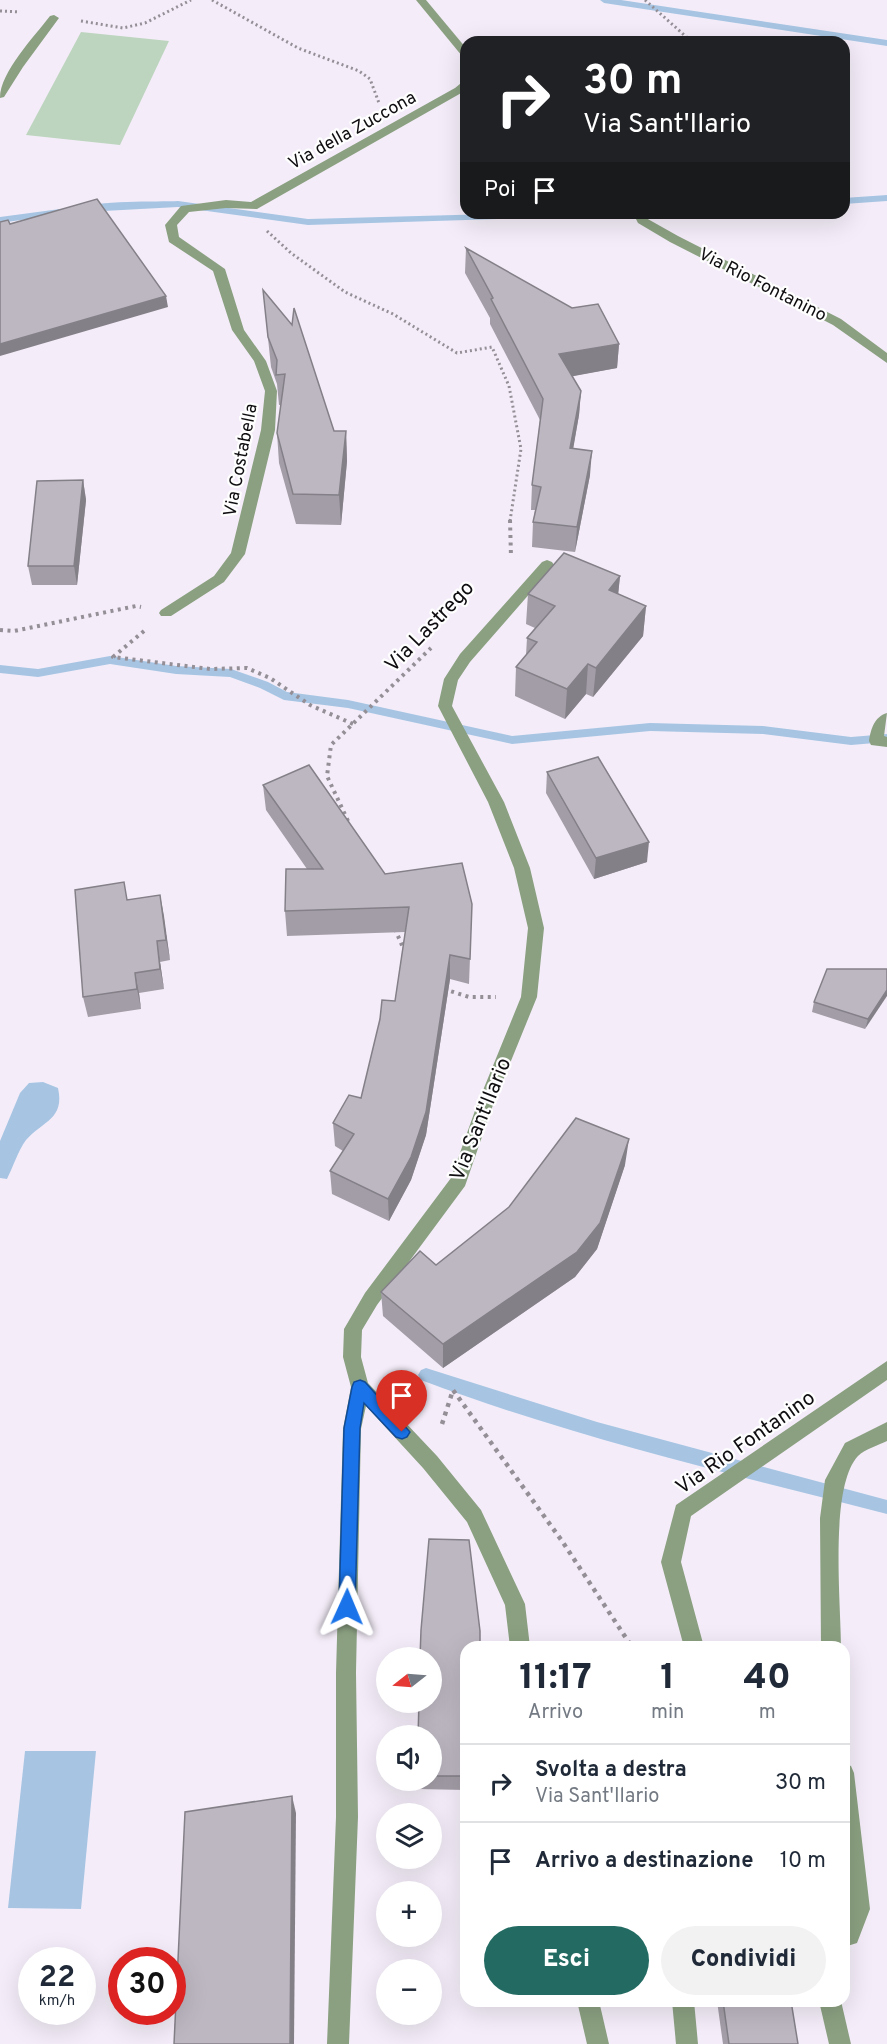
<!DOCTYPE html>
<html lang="it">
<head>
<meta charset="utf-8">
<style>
	:root { --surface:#fff; --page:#f2f2f3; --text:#1f2937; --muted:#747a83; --line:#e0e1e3; --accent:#236b62 }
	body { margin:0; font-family:Overpass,sans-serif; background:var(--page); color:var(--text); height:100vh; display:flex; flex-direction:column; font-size:22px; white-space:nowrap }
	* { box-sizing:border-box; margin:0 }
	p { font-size:20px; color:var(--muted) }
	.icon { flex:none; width:33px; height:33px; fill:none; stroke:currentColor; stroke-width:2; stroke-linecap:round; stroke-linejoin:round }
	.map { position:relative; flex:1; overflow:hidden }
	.side { position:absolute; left:460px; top:1641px; width:390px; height:366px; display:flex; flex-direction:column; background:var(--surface); border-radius:18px; box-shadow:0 6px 24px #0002 }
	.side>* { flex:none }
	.banner { position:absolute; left:460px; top:36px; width:390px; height:183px; border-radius:18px; box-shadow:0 6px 24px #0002; background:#202124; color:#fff; overflow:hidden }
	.needle { width:39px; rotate:253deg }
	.controls { position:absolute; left:376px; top:1647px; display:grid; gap:12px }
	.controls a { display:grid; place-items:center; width:66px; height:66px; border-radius:50%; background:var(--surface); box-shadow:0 6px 24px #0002; font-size:30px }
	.speed { position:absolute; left:18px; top:1947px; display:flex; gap:12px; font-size:30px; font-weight:700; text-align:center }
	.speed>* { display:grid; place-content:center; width:78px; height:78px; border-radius:50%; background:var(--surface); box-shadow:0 6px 24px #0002; line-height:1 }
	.speed small { font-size:15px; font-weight:400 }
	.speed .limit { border:9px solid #d22; background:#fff; color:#111 }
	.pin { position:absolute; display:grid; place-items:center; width:51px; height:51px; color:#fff; margin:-62px -26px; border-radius:50% 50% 50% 0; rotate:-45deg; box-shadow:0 0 6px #0007 }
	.pin .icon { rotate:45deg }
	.me { position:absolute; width:66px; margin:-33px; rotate:1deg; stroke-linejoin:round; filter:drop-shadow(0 0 4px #0008) }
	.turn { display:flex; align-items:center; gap:21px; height:126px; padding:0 24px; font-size:27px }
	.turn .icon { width:78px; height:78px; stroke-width:2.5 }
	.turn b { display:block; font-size:42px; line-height:51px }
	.then { display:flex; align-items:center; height:57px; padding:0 24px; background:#0003; gap:12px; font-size:22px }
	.eta { display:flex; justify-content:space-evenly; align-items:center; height:102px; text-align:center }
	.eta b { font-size:36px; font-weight:800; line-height:42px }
	.button { display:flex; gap:12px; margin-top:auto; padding:12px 24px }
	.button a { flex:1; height:69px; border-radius:36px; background:var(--accent); color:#fff; font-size:24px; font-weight:800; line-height:69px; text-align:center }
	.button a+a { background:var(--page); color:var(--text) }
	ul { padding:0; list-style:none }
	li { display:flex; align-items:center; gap:18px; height:78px; padding:0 24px; border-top:2px solid var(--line) }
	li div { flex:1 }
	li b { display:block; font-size:22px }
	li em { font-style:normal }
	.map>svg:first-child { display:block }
	.green { fill:#bdd5be }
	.water { fill:#a7c5e3 }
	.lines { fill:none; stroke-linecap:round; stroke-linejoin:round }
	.stream { fill:#a7c5e3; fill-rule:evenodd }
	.path-far2 { stroke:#948f97; stroke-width:3; stroke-dasharray:2 3; stroke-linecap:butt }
	.path-far1 { stroke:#948f97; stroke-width:4; stroke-dasharray:3 4.5; stroke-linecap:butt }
	.path { stroke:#948f97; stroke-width:4.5; stroke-dasharray:4 5; stroke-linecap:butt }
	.service { fill:#8ba081; fill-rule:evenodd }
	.pedestrian { fill:#8ba081; fill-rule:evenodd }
	.minor { fill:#8ba081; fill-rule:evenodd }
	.wall { fill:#a39da7 }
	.shaded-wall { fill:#848088 }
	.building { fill:#bdb7c2; stroke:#848088; stroke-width:1.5 }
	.route { fill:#1a73e8; stroke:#114b97; stroke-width:1.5 }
	.labels { text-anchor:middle; stroke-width:4.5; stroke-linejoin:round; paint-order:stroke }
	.far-street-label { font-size:18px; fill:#0f0d10; stroke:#fefefe }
	.street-label { font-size:21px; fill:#0f0d10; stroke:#fefefe }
</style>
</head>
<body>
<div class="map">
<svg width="887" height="2044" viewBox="0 0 887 2044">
	<rect width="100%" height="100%" fill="#f4edf9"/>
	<polygon class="green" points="81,32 169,41 120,145 26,135"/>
	<g class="water">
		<path d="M 43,1082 L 58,1088 C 65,1119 43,1121 26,1140 C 18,1151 13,1167 7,1179 L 0,1178 L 0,1141 L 20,1093 L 29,1083 Z"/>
		<polygon points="25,1751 96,1751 81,1909 8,1908"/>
	</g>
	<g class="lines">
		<g class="stream">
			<polygon points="600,0 621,0 887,40 887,46 604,3"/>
			<polygon points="887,195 887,201 844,204 844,198"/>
			<path d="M 178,201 L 308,219 L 527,213 L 522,216 L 498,219 L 308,225 L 178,207 L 85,212 L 80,209 C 93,200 159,202 178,201 Z"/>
			<polygon points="60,209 63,210 63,214 0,223 0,217"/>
			<polygon points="110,656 176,666 231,669 268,682 287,692 348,700 512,736 650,723 763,726 851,737 887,734 887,742 851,745 763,734 650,731 512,744 348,708 284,700 260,688 230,677 176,674 110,664 38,677 0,673 0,665 38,669"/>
			<path d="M 426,1368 L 597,1422 L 887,1500 L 887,1514 C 731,1474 572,1437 421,1380 L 418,1375 L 421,1370 Z"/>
		</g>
		<g class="path-far2">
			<polyline points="212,0 298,48 359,71 370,79 379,103"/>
			<polyline points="645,0 692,42"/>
			<polyline points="0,11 20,12"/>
			<polyline points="81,21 123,28 145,23 191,0"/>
			<polyline points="267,231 291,253 345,292 393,314 457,353 492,347 509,386 521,449 510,521"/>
		</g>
		<g class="path-far1">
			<polyline points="510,520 511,557"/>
			<polyline points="0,630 14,631 136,606 141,607"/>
			<polyline points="144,631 113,657 210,669 247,668 270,678 310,705 353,724"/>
			<polyline points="348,821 327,776 331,745 431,648"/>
			<polyline points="395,929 404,950"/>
			<polyline points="444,989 469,997 496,997"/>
		</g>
		<polyline class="path" points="442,1424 453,1390 562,1541 632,1647"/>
		<path class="service" d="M 54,15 L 59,18 L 23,67 L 4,97 L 0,98 C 0,72 34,37 50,16 Z"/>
		<g class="pedestrian">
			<polygon points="416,0 426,0 466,48 466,57 462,56"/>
			<polygon points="466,79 466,88 463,92 257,209 226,208 189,212 177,225 179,237 225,269 244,330 266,361 277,391 275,430 245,554 224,582 171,616 161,616 159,613 161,610 214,576 231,553 261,430 265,391 254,361 232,330 213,271 169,242 165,225 181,206 226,200 251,202 455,88"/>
		</g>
		<g class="minor">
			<polygon points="633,213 643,213 646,218 678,236 841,319 887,353 887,363 833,325 670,242 638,223"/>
			<polygon points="547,560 552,562 554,565 552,568 470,662 458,680 452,706 504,802 530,868 544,928 537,997 493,1105 465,1186 377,1305 362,1330 361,1357 368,1383 437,1456 481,1510 525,1604 530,1647 510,1647 505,1605 467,1522 423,1468 366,1406 361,1429 356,1673 358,1817 349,2044 327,2044 336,1817 336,1673 343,1429 351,1387 343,1357 344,1329 365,1293 451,1178 477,1105 521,997 528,928 514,868 488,802 438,706 444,679 460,654 542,562"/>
			<path d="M 887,713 L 884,736 L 887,737 L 887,747 L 871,745 L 869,741 C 871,729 874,717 887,713 Z"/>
			<polygon points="887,1361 887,1380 691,1516 681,1562 704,1647 684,1647 661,1562 676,1505"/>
			<path d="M 887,1422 L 887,1441 C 879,1445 865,1449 858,1456 C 829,1487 841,1603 841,1647 L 821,1647 L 820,1518 L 825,1480 L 845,1443 Z"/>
			<polygon points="844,1763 851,1766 854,1773 870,1909 857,1943 844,1947 844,1919 848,1909 844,1875"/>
			<polygon points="577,2001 599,2001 609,2044 587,2044"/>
			<polygon points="672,2001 694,2001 698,2044 676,2044"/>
			<polygon points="819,2001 841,2001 851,2044 829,2044"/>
		</g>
	</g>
	<g class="wall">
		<polygon points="466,248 619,344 617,368 572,376 581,391 579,415 573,448 590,475 575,552 532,547 533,522 535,510 531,510 532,485 540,420 490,324 490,318 465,273"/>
		<polygon points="263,290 334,431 346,431 347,461 341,525 296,524 279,463 277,433 281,405 279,405 277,384 271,367"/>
		<polygon points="83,480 86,500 77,585 32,585 28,566"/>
		<polygon points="620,576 618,594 646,606 643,636 593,697 586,694 565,719 515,696 516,667 526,655 527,638 535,628 526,624 528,594"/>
		<polygon points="547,772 647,862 594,879 546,793"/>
		<polygon points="263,785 385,874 472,904 469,984 450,979 426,1135 411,1180 389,1221 332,1194 330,1171 343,1151 335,1146 333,1123 361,1098 395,1001 405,932 287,936 285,911 307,869 266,810"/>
		<polygon points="160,895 170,960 160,962 164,989 139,993 141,1009 88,1017 83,997 128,900"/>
		<polygon points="887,969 865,1029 812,1012 814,1002"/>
		<polygon points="625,1165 597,1249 575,1277 443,1368 383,1316 381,1292 436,1265"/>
		<polygon points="466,1647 466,1790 417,1789 417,1780 432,1780 432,1736"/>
		<polygon points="717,2001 791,2001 798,2044 723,2044"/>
	</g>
	<g class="shaded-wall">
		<polygon points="166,296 168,307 0,356 0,344"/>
		<polygon points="619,344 617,368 558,379 559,354"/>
		<polygon points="581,391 579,415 569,473 570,448"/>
		<polygon points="346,431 347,461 341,525 339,495"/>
		<polygon points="592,451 590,475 575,552 577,527"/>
		<polygon points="83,480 86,500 77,585 74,566"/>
		<polygon points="620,576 617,606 609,590"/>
		<polygon points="646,606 643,636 593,697 596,668"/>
		<polygon points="588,664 586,694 565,719 567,689"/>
		<polygon points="649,842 647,862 594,879 596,858"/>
		<polygon points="160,895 164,916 170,960 166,940"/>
		<polygon points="157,941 160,962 164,989 160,969"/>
		<polygon points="450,955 450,979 426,1135 411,1180 389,1221 388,1199"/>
		<polygon points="135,973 139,993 141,1009 137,989"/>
		<polygon points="887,990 887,996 865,1029 868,1019"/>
		<polygon points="629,1139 625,1165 597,1249 575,1277 443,1368 443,1344"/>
		<polygon points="292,1796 296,1813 294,2044 290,2044"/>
	</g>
	<g class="building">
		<polygon points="97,199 166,296 0,344 0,222 8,220 10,224"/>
		<polygon points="466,248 572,308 598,304 619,344 559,354 581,391 570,448 592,451 577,527 533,522 541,487 532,485 543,399 491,299 493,298"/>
		<polygon points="263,290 292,325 294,308 334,431 346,431 339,495 293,494 277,433 285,374 276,375 277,360 268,337"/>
		<polygon points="83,480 74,566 28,566 37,481"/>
		<polygon points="564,553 620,576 609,590 646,606 596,668 588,664 567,689 516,667 537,642 527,638 555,606 528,594"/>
		<polygon points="598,757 649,842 596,858 547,772"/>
		<polygon points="309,765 385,874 462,863 472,904 470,959 450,955 426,1112 411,1157 388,1199 330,1171 354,1134 333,1123 349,1095 361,1098 380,1019 382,1000 395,1001 409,907 285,911 286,869 323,869 263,785"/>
		<polygon points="124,882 127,900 160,895 166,940 157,941 160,969 135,973 137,989 83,997 75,890"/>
		<polygon points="827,969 887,969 887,990 868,1019 814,1002"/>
		<polygon points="576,1118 629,1139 600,1223 577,1252 443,1344 381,1292 420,1251 436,1265 509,1207"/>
		<polygon points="429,1539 469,1540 480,1631 480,1647 466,1647 466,1776 432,1776 432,1736 418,1736 419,1702 432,1702 432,1658 420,1658 421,1630"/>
		<polygon points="292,1796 290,2044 174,2044 185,1812"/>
		<polygon points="723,2001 791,2001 798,2044 729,2044"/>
	</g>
	<polygon class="route" points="360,1380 365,1382 410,1432 407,1437 402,1439 396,1437 364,1403 360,1428 355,1607 353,1613 347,1615 341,1613 339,1607 344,1428 352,1387 354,1382"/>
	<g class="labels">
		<g class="far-street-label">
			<text transform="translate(352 130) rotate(-29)" y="6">Via della Zuccona</text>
			<text transform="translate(763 284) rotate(27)" y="6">Via Rio Fontanino</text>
			<text transform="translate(240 460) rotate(-79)" y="6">Via Costabella</text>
		</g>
		<g class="street-label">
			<text transform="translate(429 626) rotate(-46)" y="7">Via Lastrego</text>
			<text transform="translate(480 1119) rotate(-68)" y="7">Via Sant'Ilario</text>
			<text transform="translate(745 1442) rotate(-35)" y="7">Via Rio Fontanino</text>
		</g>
	</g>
</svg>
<div class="controls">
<a><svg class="needle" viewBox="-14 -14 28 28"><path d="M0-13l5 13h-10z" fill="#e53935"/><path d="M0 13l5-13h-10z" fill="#747a83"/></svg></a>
<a><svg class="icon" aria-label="sound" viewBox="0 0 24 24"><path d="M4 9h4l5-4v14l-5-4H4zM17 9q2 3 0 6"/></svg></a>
<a><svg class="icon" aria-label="layers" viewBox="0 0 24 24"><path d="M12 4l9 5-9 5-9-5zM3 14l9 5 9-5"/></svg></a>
<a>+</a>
<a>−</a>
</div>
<div class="speed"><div>22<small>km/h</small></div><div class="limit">30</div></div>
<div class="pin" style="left:402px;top:1432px;background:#d93025"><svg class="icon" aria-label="arrive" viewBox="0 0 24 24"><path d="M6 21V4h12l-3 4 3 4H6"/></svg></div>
<svg class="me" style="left:347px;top:1607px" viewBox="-20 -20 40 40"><path d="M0-17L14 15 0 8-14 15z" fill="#1a73e8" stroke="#fff" stroke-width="4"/></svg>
<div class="banner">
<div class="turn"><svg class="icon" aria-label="right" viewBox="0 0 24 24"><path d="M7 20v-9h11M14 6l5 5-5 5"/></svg><div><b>30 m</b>Via Sant'Ilario</div></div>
<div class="then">Poi<svg class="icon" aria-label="arrive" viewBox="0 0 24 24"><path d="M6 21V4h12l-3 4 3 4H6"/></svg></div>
</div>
<section class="side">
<div class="eta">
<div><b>11:17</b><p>Arrivo</p></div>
<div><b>1</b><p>min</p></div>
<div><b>40</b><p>m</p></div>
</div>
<ul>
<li><svg class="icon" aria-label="right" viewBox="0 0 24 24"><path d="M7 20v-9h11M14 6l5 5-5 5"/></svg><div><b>Svolta a destra</b><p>Via Sant'Ilario</p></div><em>30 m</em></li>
<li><svg class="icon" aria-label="arrive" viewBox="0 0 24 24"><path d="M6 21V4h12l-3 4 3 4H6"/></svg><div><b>Arrivo a destinazione</b></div><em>10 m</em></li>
</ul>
<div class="button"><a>Esci</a><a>Condividi</a></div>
</section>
</div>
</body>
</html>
